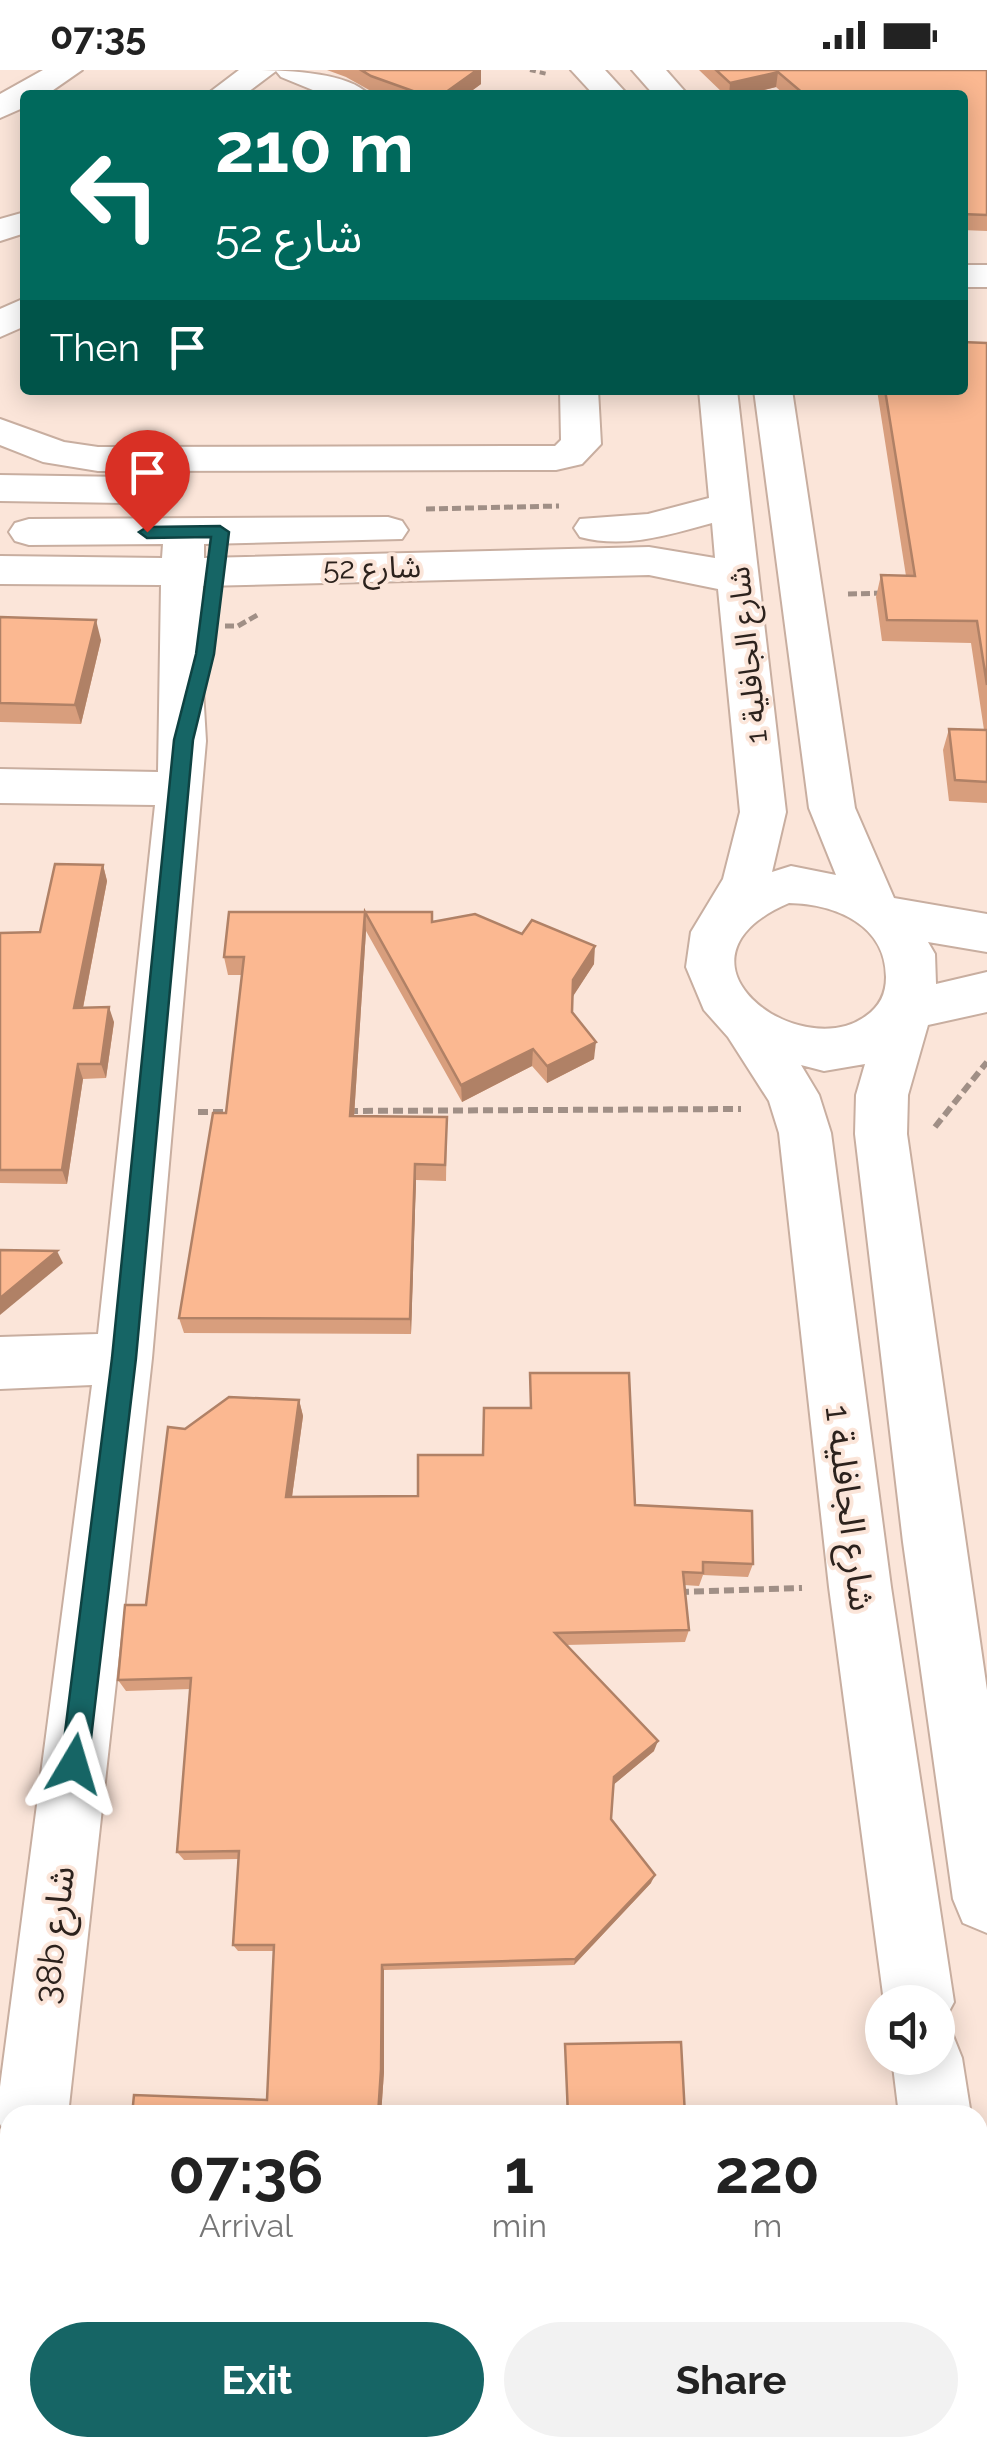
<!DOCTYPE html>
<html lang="en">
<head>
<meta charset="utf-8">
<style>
	:root { --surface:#fff; --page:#f2f2f2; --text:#222; --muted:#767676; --accent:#166565 }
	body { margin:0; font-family:Raleway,"Noto Sans Arabic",sans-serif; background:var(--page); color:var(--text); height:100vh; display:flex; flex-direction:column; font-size:38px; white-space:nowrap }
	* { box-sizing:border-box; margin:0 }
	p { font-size:32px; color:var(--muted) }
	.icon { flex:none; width:55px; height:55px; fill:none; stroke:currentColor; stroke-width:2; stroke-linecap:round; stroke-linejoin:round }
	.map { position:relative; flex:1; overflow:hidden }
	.panel { position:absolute; left:0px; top:2035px; width:988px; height:352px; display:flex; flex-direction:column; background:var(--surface); border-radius:30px 30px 0 0; box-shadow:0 5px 25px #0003 }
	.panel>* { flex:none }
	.banner { position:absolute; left:20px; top:20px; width:948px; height:305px; border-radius:10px; box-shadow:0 5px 25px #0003; background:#00695c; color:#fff; overflow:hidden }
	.controls { position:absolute; left:865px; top:1915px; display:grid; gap:20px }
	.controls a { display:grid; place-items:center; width:90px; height:90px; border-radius:50%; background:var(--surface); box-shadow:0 5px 25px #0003; font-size:50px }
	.pin { position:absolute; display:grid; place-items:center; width:85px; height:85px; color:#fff; margin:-102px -42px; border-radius:50% 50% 50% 0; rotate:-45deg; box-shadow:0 0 10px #0007 }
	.pin .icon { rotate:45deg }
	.me { position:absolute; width:110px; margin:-55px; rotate:7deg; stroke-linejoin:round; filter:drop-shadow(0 0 8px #0008) }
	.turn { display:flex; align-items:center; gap:35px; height:210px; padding:0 30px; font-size:45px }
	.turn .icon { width:130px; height:130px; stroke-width:2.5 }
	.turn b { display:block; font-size:70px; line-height:85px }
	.then { display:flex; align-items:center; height:95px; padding:0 30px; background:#0003; gap:20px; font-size:38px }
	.eta { display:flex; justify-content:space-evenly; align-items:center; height:170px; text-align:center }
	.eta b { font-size:60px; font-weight:700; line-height:70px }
	.action { display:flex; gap:20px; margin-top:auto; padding:20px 30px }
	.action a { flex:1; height:115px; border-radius:60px; background:var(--accent); color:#fff; font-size:40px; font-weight:700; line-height:115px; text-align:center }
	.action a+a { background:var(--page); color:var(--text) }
	.status { display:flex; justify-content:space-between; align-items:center; height:70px; padding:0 50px; background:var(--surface); direction:ltr }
	.status svg { height:28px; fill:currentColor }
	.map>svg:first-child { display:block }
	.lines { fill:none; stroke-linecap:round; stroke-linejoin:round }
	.minor-casing { stroke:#c8aea0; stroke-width:4 }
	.path-far2 { stroke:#a08f86; stroke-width:4; stroke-dasharray:6 4; stroke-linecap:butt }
	.path-far1 { stroke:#a08f86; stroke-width:5; stroke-dasharray:9 4; stroke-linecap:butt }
	.path { stroke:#a08f86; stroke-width:6; stroke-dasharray:10 5; stroke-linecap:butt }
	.minor { fill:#fff; fill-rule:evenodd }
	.wall { fill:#d89e7d }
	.shaded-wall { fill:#b08166 }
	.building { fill:#fbb891; stroke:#b08166; stroke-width:2.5 }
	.route { fill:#166565; stroke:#0e4242; stroke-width:2.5 }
	.labels { text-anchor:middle; stroke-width:8; stroke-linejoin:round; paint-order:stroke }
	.far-street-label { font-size:30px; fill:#2c221d; stroke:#fbe5d9 }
	.street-label { font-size:35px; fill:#2c221d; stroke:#fbe5d9 }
</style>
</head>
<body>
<div class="status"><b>07:35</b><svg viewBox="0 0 49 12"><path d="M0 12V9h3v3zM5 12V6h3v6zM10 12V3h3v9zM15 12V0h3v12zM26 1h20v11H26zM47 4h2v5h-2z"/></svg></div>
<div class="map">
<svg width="987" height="2386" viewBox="0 0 987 2386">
	<rect width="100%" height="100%" fill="#fbe5d9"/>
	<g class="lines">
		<g class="minor-casing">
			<g id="minor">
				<polygon points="43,0 82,0 46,25 25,25 25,37 0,48 0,24"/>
				<path d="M 239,0 C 274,0 347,0 369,25 L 325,25 L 281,7 L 276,1 L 244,25 L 206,25 Z"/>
				<polygon points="571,0 605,0 628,25 594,25"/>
				<polygon points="632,0 666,0 688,25 654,25"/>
				<polygon points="25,142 25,163 0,171 0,149"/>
				<rect x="962" y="195" width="25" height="22"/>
				<polygon points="25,228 25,256 0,267 0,239"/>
				<polygon points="560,320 598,320 601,374 582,394 556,400 98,401 43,392 0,375 0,349 64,372 98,377 555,376 561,370"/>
				<path d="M 699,320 L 737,320 L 786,742 L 772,802 L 791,796 L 836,805 L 809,738 L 754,320 L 792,320 L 855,738 L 894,828 L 987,844 L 987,882 L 928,872 L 935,884 L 936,914 L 987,902 L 987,942 L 928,955 L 908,1025 L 907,1064 L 987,1620 L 987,1863 L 963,1853 L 953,1829 L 903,1472 L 855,1064 L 856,1025 L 865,994 L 824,1001 L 801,995 L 819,1025 L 831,1063 L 891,1517 L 954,1932 L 940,1958 L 952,1963 L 962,1988 L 971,2045 L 899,2045 L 892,1988 L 938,1988 L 938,1932 L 884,1932 L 829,1517 L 779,1063 L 769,1031 L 728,967 L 704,940 L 686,897 L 691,862 L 723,809 L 740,742 L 718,519 L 649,505 L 203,516 L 201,585 L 206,671 L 152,1288 L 68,2045 L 10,2045 L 10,2072 L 0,2054 L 0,2017 L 92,1315 L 0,1319 L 0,1267 L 98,1264 L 155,735 L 0,733 L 0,699 L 158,702 L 161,515 L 0,514 L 0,486 L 162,488 L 163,474 L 29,475 L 15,471 L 9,462 L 15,453 L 29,449 L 388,447 L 402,451 L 408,460 L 402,469 L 204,474 L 204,488 L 649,477 L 715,488 L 712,453 C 669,465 624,479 580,467 L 574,458 L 580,449 L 648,444 L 709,428 ZM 789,833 C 836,834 886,855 886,907 C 886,924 880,936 866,946 C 799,995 656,890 789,833 Z"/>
				<polygon points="0,405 125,407 139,411 145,420 139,429 125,433 0,431"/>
				<polygon points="10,2192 10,2346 0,2350 0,2196"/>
				<polygon points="978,2305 987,2309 987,2386 944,2386 943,2378 978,2378"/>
			</g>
		</g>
		<polyline class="path-far2" points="530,0 547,4"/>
		<g class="path-far1">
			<polyline points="426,439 559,436"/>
			<polyline points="848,524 885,523"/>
			<polyline points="225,556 238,556 259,544"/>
		</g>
		<g class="path">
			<polyline points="348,1041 741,1039"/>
			<polyline points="198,1042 231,1042"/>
			<polyline points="935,1057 987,992"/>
			<polyline points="679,1522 802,1518"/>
		</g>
		<use href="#minor" class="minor"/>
	</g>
	<g class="wall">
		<polygon points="327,0 481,0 481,14 466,25 378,25 346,7"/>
		<polygon points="699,0 987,0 987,161 962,160 962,25 785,25 776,17 743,25 725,25"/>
		<polygon points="987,273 987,733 949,731 943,680 949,659 984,660 971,573 882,571 876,527 881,505 906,506 877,320 962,320"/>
		<polygon points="0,547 101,570 81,654 0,652"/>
		<polygon points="103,795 107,811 83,938 114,952 106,1008 83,1009 67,1114 0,1113 0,863 40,862"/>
		<polygon points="229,842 432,842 432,852 594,894 572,927 572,942 594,989 547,1013 532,996 462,1032 366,861 354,1046 447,1047 446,1111 416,1110 411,1264 184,1263 179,1248 226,1043 242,905 228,905 224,887"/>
		<polygon points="530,1303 635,1435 753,1494 748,1507 703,1505 699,1516 684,1515 689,1560 685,1572 566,1575 654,1681 614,1714 611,1749 651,1813 574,1895 384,1900 384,2002 381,2045 132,2045 267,2030 274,1881 238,1881 233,1875 238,1789 184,1790 177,1782 191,1619 126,1621 118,1610 146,1535 185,1359 299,1330 303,1346 292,1427 418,1426 483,1385 530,1338"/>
		<polygon points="565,1974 685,2045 567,2045"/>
	</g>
	<g class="shaded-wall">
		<polygon points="477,0 481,0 481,14 466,25 442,25"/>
		<polygon points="778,2 776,17 743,25 729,25 730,13"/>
		<polygon points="96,550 101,570 81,654 75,635"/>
		<polygon points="103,795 107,811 80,953 74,938"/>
		<polygon points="365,842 366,861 353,1062 350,1046"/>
		<polygon points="595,876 594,894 572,928 573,910"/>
		<polygon points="109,937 114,952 106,1008 101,994"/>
		<polygon points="596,972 594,989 547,1013 547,996"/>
		<polygon points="533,979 532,996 462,1032 461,1015"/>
		<polygon points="78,994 83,1009 67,1114 62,1100"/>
		<polygon points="415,1094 416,1110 411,1264 410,1249"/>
		<polygon points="57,1181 63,1193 0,1245 0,1228"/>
		<polygon points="299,1330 303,1346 290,1441 286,1427"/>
		<polygon points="658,1671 654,1681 612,1716 614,1707"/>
		<polygon points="655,1805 651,1813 574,1895 575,1889"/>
		<polygon points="382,1895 384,1900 384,2002 381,2045 378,2045"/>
	</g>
	<g class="building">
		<polygon points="361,0 477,0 442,25 424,25 371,6"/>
		<polygon points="716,0 987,0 987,145 962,144 962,25 805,25 778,2 730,13"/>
		<polygon points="962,272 987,273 987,615 977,551 887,550 881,505 915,506 885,320 962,320"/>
		<polygon points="0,547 96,550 75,635 0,633"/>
		<polygon points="949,659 987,660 987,712 955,710"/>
		<polygon points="55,794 103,795 74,938 109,937 101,994 78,994 62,1100 0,1100 0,863 40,862"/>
		<polygon points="229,842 432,842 432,852 475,844 522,864 532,850 595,876 573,910 572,942 596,972 547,996 533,979 461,1015 365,842 350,1046 447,1047 445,1095 415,1094 410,1249 179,1248 213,1043 226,1043 244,887 224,887"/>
		<polygon points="0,1180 57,1181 0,1228"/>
		<polygon points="530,1303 629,1303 635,1435 752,1441 753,1494 703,1492 703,1503 683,1502 689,1560 555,1563 658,1671 614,1707 611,1749 655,1805 575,1889 382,1895 381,1999 378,2045 132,2045 134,2025 267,2030 274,1875 233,1875 239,1781 177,1782 191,1608 118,1610 125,1535 146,1535 168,1357 185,1359 229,1327 299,1330 286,1427 418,1426 418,1385 483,1385 484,1338 531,1338"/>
		<polygon points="681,1972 685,2045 568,2045 565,1974"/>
	</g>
	<polygon class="route" points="220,456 229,462 214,584 193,670 136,1288 88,1694 84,1703 74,1707 65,1703 61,1694 112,1288 174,670 196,584 211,467 147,468 139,462 147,457"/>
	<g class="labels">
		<g class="far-street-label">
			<text transform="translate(372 498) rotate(-1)" y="10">شارع 52</text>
			<text transform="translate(748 585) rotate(-96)" y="10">شارع الجافلية 1</text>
		</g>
		<g class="street-label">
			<text transform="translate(850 1438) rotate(83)" y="12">شارع الجافلية 1</text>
			<text transform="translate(54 1865) rotate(-83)" y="12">38b شارع</text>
		</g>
	</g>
</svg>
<div class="controls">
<a><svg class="icon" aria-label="sound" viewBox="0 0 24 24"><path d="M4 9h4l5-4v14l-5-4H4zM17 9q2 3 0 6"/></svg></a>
</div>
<div class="pin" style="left:147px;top:462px;background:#d93025"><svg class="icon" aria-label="arrive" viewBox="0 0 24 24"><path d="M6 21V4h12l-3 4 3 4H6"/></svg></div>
<svg class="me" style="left:74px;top:1694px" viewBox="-20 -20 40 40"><path d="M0-17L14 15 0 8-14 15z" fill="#166565" stroke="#fff" stroke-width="4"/></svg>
<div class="banner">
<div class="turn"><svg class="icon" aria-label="left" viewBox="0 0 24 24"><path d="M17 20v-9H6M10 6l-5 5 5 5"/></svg><div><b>210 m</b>شارع 52</div></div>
<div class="then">Then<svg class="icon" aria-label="arrive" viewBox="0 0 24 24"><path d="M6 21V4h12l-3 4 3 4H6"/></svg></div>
</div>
<section class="panel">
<div class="eta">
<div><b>07:36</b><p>Arrival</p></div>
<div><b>1</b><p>min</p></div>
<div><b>220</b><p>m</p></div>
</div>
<div class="action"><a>Exit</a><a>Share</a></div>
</section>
</div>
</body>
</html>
